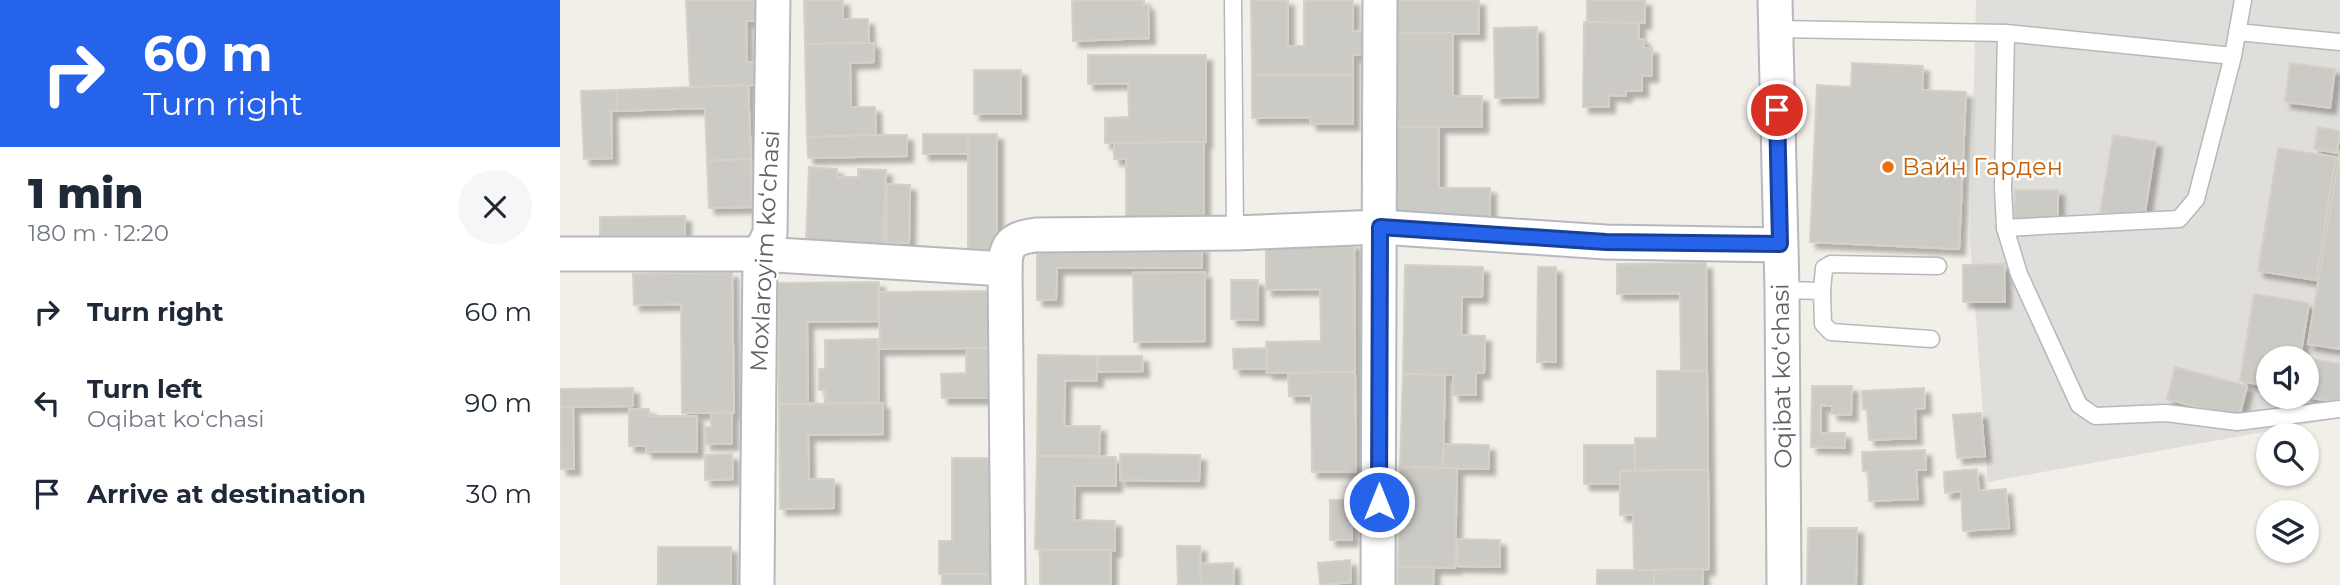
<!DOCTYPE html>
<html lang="en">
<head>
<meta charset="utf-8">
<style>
	:root { --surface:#fff; --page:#f6f6f7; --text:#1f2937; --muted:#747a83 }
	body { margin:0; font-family:Montserrat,sans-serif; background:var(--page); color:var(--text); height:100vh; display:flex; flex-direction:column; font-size:26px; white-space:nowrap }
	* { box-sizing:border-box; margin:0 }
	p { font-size:23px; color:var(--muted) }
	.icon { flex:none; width:38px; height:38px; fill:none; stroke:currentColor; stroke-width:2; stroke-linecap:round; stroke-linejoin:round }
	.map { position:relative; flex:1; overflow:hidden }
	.details { display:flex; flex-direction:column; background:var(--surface); width:560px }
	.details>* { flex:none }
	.hud { background:#2563eb; color:#fff; overflow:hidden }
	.controls { position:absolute; left:1696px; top:346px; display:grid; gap:14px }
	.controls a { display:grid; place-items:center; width:63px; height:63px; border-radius:50%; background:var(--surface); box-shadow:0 2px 5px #0004; font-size:35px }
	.pin { position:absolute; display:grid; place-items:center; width:60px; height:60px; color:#fff; margin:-30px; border:4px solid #fff; border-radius:50%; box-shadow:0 2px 7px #0007 }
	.me { position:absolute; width:77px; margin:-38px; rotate:0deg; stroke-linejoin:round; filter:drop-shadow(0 0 5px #0008) }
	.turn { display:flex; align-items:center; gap:24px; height:147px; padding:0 28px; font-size:32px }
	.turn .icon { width:91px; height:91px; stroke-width:2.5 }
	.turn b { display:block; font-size:49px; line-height:60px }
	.round { display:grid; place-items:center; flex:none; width:74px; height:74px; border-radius:37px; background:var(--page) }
	.summary { display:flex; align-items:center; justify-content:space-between; height:119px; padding:0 28px }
	h1 { font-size:42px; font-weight:800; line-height:52px }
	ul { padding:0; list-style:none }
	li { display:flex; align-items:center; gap:21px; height:91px; padding:0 28px }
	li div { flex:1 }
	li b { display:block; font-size:26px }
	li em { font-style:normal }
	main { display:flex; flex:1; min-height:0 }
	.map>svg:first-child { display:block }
	.industrial { fill:#e0deda; fill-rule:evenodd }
	.building { fill:#cccac5; stroke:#d6d1c6; stroke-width:2; filter:url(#shadow) }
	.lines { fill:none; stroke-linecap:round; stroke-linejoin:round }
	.lane-casing { stroke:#b5b8bc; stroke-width:19 }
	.street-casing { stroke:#b5b8bc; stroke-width:37 }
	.lane { stroke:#fff; stroke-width:16 }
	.street { stroke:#fff; stroke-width:33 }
	.route-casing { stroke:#184099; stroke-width:18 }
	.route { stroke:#2563eb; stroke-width:12 }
	.food-dot { fill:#e8710a; stroke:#fff; stroke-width:2.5 }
	.labels { text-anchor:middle; stroke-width:5; stroke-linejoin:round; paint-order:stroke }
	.food-label { font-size:24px; fill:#c56008; stroke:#fff; text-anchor:start }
	.street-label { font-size:24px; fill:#5f6368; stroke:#fff }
</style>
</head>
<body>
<main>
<section class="details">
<div class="hud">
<div class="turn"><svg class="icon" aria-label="right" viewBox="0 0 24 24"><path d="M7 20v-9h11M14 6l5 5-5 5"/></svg><div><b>60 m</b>Turn right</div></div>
</div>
<div class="summary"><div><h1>1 min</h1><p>180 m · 12:20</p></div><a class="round"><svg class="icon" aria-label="close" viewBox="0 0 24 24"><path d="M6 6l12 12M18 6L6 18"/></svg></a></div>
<ul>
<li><svg class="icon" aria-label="right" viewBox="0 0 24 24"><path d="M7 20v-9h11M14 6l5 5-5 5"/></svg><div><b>Turn right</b></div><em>60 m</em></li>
<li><svg class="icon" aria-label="left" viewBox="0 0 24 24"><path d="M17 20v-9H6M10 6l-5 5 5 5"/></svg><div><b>Turn left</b><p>Oqibat koʻchasi</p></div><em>90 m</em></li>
<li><svg class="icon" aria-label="arrive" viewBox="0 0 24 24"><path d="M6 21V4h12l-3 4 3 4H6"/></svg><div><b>Arrive at destination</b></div><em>30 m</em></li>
</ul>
</section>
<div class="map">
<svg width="1780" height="585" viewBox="0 0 1780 585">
	<defs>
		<filter id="shadow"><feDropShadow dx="6" dy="6" stdDeviation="2" flood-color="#0004"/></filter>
	</defs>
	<rect width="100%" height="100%" fill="#f1efe8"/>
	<path class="industrial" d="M 1416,0 L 1780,0 L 1780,418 L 1428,482 L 1410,239 ZM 1708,359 L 1746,359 L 1746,397 L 1708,397 Z"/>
	<g class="building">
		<polygon points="126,0 197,0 198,21 186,21 187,62 198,62 199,85 130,87"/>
		<polygon points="244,0 283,0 283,19 308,19 309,43 245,44"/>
		<polygon points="512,0 584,0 584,5 588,5 589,38 513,41"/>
		<polygon points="691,0 728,0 728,46 744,46 744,0 793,0 793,31 803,31 803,55 793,55 793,75 692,75"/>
		<polygon points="835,0 919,0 919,34 835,33"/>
		<polygon points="1027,0 1085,0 1085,23 1027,22"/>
		<polygon points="1024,22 1079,23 1079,39 1084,39 1084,48 1092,48 1092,76 1082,76 1082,91 1066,91 1066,96 1049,95 1049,107 1023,107"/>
		<polygon points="977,27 978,97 935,98 934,28"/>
		<polygon points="835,33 893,33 893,96 922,96 922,127 835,127"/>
		<polygon points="309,43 314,43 314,62 290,63 291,107 315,107 316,135 247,137 245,44"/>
		<polygon points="528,55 646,55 646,142 545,143 545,118 569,117 568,83 528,84"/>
		<polygon points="1292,63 1363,66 1362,90 1406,92 1399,249 1250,242 1257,85 1291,87"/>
		<polygon points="1730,63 1775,69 1770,108 1725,102"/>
		<rect x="414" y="70" width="47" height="44"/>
		<polygon points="692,75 793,75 793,124 751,124 750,117 692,118"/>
		<polygon points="188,85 191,159 147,161 145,108 57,111 56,90"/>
		<polygon points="56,90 57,111 51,111 52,158 24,159 21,91"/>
		<polygon points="835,127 879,127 879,188 930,188 930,223 834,222"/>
		<polygon points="1758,127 1780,131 1777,153 1754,149"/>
		<rect x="363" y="134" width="45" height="20"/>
		<rect x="408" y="134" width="29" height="117"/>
		<polygon points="316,135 347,135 347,156 248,158 247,137"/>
		<polygon points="1553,135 1596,142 1584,219 1540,213"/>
		<polygon points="644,142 644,227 566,228 566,159 554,159 554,143"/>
		<polygon points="1718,148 1776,157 1756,280 1698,271"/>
		<polygon points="1780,150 1780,349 1748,344"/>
		<polygon points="191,159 192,207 149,208 147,161"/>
		<polygon points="249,167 277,169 277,177 298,177 298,169 326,170 323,244 246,241"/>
		<polygon points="327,184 350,185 349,243 326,243"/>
		<polygon points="1455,190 1498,190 1498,219 1454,219"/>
		<polygon points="125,216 125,245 40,246 40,217"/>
		<polygon points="794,243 795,372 707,373 706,342 761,341 760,289 706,290 706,244"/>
		<polygon points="477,246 642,246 642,268 497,268 496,300 477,300"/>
		<polygon points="1146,263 1147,371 1121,371 1120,293 1057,294 1057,264"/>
		<polygon points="1444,264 1445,302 1403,302 1403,265"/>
		<polygon points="845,265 923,267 922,297 902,297 901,335 925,336 924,373 916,373 916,395 893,395 893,375 843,374"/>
		<polygon points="978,267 996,267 996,362 977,362"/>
		<polygon points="172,272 174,413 122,413 121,304 74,305 73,274"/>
		<polygon points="645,272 645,341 574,342 573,273"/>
		<polygon points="671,280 698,280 698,320 671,319"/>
		<polygon points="319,282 319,321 247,322 248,404 219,404 218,283"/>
		<polygon points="429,291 429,348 320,349 319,292"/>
		<polygon points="1694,294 1749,303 1740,359 1708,359 1708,386 1680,381"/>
		<polygon points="318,339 319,403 265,404 265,390 259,390 259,369 265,369 265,340"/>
		<polygon points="406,348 429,348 430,398 382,398 381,374 406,373"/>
		<polygon points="707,348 707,369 674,369 673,349"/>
		<polygon points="478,355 537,356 537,381 505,380 504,426 540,426 539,456 477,456"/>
		<polygon points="538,356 582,356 583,371 538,372"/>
		<polygon points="1740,357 1780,364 1780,403 1746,397 1746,359"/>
		<polygon points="1615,367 1687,386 1679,418 1607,399"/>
		<polygon points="1097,371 1147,371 1148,470 1075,470 1075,438 1097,438"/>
		<polygon points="795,372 796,472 752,472 751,396 729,396 728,373"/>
		<polygon points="843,374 885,375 883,468 840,467"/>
		<polygon points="1252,386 1292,386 1291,415 1272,414 1272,406 1261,405 1261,433 1285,433 1285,448 1251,447"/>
		<polygon points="73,388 73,406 0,407 0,389"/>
		<polygon points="1364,388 1365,408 1355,409 1356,438 1309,440 1307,409 1303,409 1302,391"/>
		<polygon points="323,403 323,434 248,435 249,479 274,479 274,508 220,509 219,404"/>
		<polygon points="0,407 13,407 14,469 1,469"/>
		<polygon points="69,409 89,409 89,416 137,416 137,452 86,452 86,446 69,446"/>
		<polygon points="172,412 172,444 145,444 145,427 151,427 151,413"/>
		<polygon points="1421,413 1425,456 1397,458 1393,415"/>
		<polygon points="884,444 929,445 929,469 883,468"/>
		<polygon points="1024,445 1075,445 1075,470 1060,471 1060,484 1024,484"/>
		<polygon points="1365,450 1366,470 1356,470 1358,499 1309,501 1308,471 1303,471 1302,452"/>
		<polygon points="172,454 173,479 145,480 145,455"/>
		<polygon points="560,454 640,455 639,481 560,480"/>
		<polygon points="477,456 556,457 556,486 515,486 514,520 555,521 555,551 475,549"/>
		<polygon points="392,458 430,458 430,574 379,574 379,541 392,541"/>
		<polygon points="840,467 897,468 895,568 838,567"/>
		<polygon points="1417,469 1419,491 1446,489 1449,528 1403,531 1401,491 1385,493 1384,472"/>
		<polygon points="1148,470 1149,569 1074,570 1073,515 1060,515 1060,471"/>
		<rect x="770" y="500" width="22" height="40"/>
		<polygon points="1248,528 1297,528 1296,585 1247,585"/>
		<polygon points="897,539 940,540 940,567 897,566"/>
		<polygon points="617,546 640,546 641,585 618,585"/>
		<rect x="98" y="547" width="73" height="38"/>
		<rect x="480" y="550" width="71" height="35"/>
		<polygon points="790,560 791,582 760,585 758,563"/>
		<polygon points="673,563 674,585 641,585 640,564"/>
		<polygon points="838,567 874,567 873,585 838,585"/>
		<polygon points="1143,569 1143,585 1094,585 1094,570"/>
		<rect x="1037" y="570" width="57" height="15"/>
		<rect x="382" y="574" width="48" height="11"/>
	</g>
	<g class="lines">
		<g class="lane-casing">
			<g id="lane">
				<polyline points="673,0 675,233"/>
				<polyline points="1216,29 1446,33 1673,56"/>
				<polyline points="1677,32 1780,42"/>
				<polyline points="1446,33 1443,188 1445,228 1459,274 1519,405 1535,416 1606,413 1677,422 1780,409"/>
				<polyline points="1445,228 1619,219 1636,199 1673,56 1683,0"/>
				<polyline points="1222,290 1262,291 1263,324 1271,332 1371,339"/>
				<polyline points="1262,291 1264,268 1271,264 1378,266"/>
			</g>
		</g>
		<g class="street-casing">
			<g id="street">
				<polyline points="1215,0 1222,290 1224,585"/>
				<path d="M 0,254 L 200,254 L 445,269 C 445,244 452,238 476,235 L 675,233 L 820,227 L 1046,242 L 1220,245"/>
				<polyline points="445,269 448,585"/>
				<polyline points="197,585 200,254 210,233 213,0"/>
				<polyline points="818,585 820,0"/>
			</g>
		</g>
		<use href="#lane" class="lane"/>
		<use href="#street" class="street"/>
	</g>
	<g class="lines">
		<g class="route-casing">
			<polyline id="route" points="819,502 820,227 1046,242 1220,244 1217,110"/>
		</g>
		<use href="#route" class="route"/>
	</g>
	<circle class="food-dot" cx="1328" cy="167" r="7"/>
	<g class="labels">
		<g class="food-label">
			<text x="1342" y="175">Вайн Гарден</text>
		</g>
		<g class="street-label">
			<text transform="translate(205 251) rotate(-87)" y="8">Moxlaroyim koʻchasi</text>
			<text transform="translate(1222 376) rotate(-91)" y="8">Oqibat koʻchasi</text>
		</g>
	</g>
</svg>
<div class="controls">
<a><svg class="icon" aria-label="sound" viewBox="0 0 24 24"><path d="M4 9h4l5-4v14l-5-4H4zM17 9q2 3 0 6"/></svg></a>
<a><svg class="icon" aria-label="search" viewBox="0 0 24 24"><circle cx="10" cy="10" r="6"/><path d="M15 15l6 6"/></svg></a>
<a><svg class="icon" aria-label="layers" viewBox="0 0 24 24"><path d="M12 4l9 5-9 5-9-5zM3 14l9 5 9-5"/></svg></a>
</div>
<div class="pin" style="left:1217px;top:110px;background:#d93025"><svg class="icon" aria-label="arrive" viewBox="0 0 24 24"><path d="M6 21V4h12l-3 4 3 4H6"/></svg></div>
<svg class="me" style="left:819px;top:502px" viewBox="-20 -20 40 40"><circle r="17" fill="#2563eb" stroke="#fff" stroke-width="3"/><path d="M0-11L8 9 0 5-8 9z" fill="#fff"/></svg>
</div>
</main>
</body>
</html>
